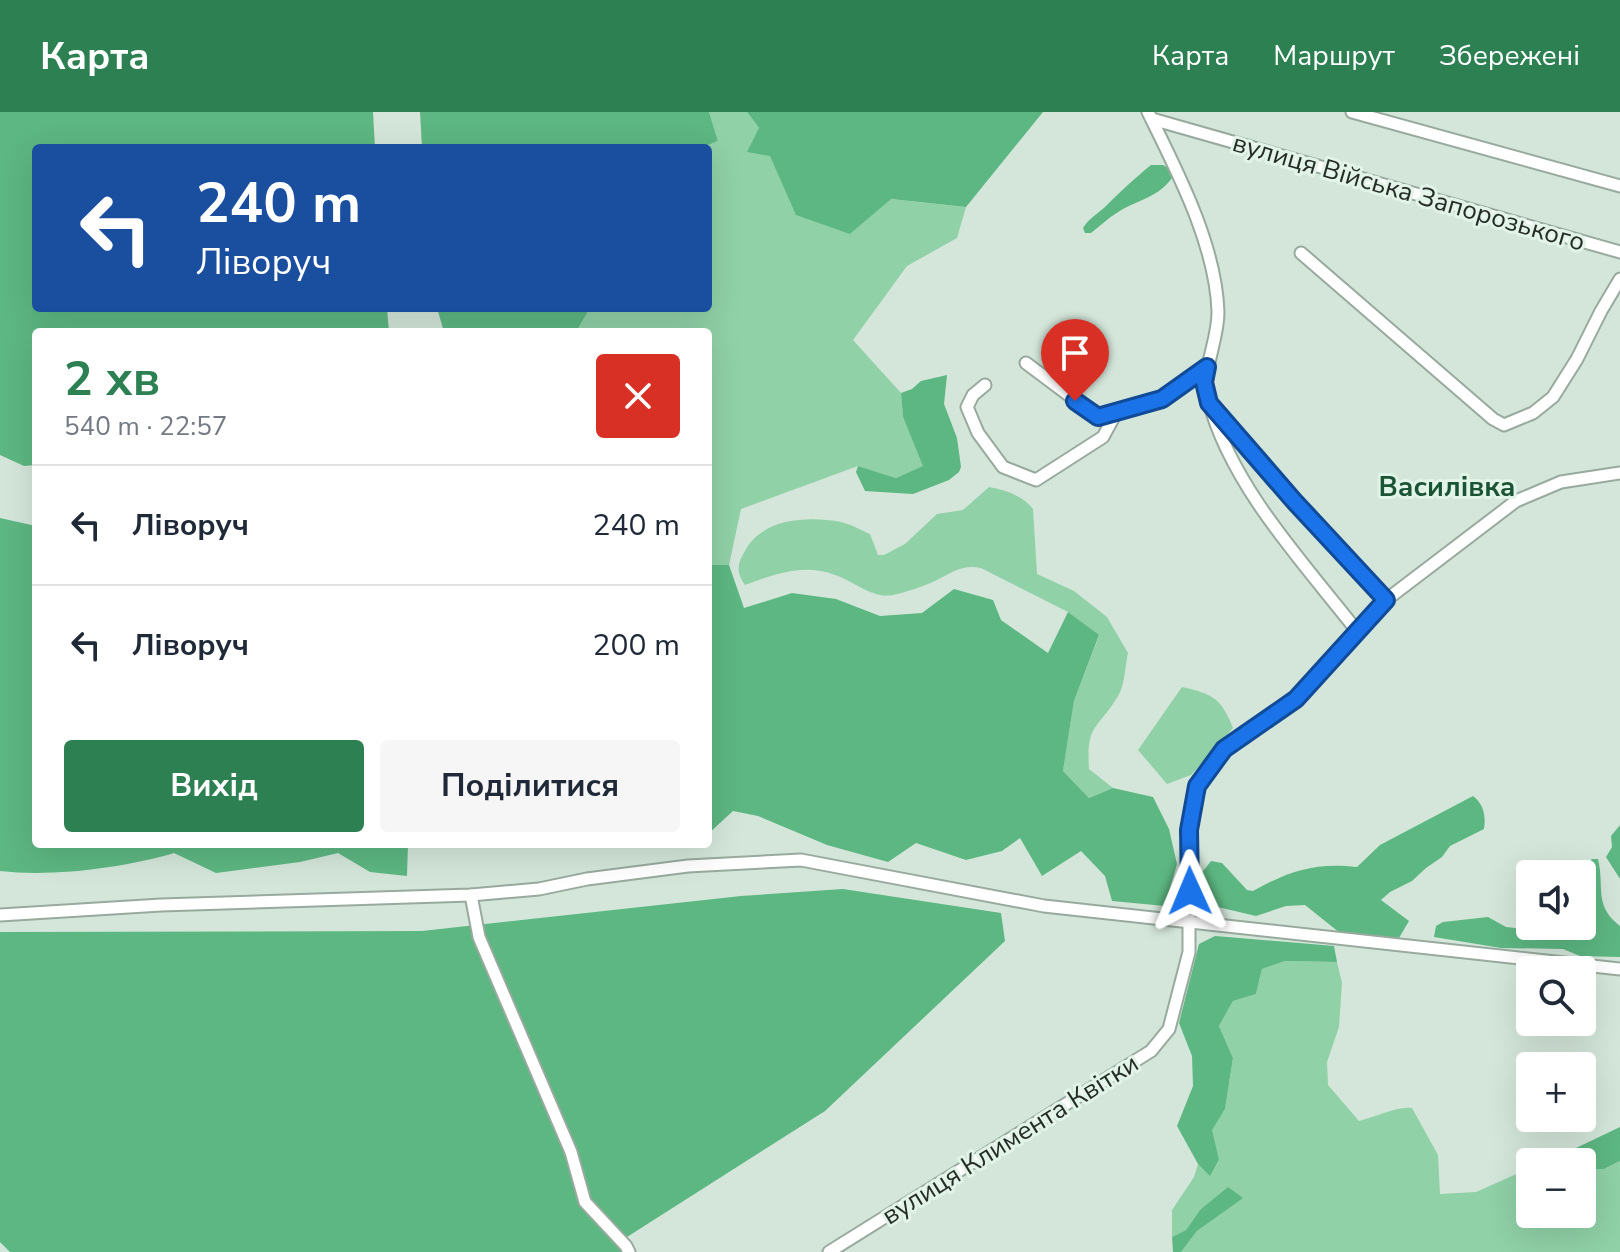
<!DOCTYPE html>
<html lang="uk">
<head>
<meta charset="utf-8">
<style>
	:root { --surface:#fff; --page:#f6f6f7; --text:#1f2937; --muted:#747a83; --line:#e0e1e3; --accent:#2c8052 }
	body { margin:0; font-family:"Nunito Sans",sans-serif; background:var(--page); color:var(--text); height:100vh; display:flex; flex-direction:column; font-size:30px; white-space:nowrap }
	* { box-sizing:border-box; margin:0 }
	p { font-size:26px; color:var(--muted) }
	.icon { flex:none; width:44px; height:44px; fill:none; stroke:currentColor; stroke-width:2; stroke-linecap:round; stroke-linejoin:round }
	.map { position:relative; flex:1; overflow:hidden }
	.drawer { position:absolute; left:32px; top:216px; width:680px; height:520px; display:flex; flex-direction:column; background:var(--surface); border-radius:8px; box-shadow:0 8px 32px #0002 }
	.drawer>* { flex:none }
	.guide { position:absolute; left:32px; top:32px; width:680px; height:168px; border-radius:8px; box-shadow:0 8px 32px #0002; background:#1a4fa0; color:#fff; overflow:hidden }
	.buttons { position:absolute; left:1516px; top:748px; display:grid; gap:16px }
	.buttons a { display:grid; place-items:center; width:80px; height:80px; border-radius:8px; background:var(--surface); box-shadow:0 8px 32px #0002; font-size:40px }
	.pin { position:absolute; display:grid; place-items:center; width:68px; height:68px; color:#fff; margin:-82px -34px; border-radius:50% 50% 50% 0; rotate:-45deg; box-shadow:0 0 8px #0007 }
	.pin .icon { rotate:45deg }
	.me { position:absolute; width:88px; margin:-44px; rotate:359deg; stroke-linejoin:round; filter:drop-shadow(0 0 6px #0008) }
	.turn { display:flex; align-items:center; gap:28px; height:168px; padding:0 32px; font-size:36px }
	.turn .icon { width:104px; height:104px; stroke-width:2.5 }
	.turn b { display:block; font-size:56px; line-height:68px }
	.round { display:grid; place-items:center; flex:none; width:84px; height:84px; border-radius:8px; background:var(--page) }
	.summary { display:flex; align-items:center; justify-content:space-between; height:136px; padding:0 32px }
	h1 { font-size:48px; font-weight:700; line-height:60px; color:var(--accent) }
	.cta { display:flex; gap:16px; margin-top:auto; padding:16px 32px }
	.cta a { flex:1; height:92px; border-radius:8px; background:var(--accent); color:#fff; font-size:32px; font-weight:700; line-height:92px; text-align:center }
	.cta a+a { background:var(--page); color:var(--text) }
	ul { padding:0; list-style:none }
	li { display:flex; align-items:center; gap:24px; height:120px; padding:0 32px; border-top:2px solid var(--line) }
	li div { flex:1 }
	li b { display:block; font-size:30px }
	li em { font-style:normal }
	header { display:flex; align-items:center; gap:48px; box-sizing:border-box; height:112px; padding:0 40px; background:var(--accent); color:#fff }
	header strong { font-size:38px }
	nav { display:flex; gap:44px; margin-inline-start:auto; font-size:28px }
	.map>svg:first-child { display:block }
	.green { fill:#90d1a7 }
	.forest { fill:#5db782 }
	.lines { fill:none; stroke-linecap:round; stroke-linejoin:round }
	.street-casing { stroke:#98aa9e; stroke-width:15 }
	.street { stroke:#fff; stroke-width:11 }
	.route-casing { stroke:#114b97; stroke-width:20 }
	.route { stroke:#1a73e8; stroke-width:14 }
	.labels { text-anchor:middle; stroke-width:6; stroke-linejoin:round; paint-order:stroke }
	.street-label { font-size:26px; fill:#252c27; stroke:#e1f4e7 }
	.neighbourhood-label { font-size:28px; font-weight:bold; fill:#1b5435; stroke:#e1f4e7 }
</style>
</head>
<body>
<header>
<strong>Карта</strong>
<nav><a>Карта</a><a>Маршрут</a><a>Збережені</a></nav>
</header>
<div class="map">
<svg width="1620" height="1140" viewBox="0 0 1620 1140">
	<rect width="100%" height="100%" fill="#d4e6da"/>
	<g class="green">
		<polygon points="709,0 747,0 759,16 770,43 850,122 890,87 966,95 957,126 907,154 853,228 901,281 903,305 924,354 896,366 858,354 741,397 729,453 708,453 708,220 576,220 590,196 708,196 708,36 701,36 718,29"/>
		<path d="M 989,375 C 1005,378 1022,383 1033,397 L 1037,462 L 1074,479 L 1107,505 L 1128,541 C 1125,554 1125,573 1118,584 C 1097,619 1086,611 1089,657 L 1113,676 L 1089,686 L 1063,659 L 1074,589 L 1099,524 L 1068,500 L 981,456 C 962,452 951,461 935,469 C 922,475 906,480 893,483 C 872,487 854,469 835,463 C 804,451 775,462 745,473 C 736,460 737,452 745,439 C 762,406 808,404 841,410 C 850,412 861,418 870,422 L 878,443 L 884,443 L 905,432 L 937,402 L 963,398 Z"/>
		<path d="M 1182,575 C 1213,582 1221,586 1233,616 L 1191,663 L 1167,672 L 1138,638 Z"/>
		<path d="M 1285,849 L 1337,850 L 1342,871 L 1339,915 L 1327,950 L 1328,973 L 1359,1009 C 1376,1005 1397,994 1412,996 L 1438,1043 L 1440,1082 L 1476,1080 L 1530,1056 L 1530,1102 L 1582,1102 L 1582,1058 L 1604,1057 L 1620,1049 L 1620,1140 L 1181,1140 L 1197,1119 L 1242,1086 L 1200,1098 L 1186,1118 L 1172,1125 L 1172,1098 L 1194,1065 L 1198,1052 L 1210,1063 L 1219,1049 L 1211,1018 L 1225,997 L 1233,946 L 1219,914 L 1233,889 L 1256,882 L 1262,857 Z"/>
	</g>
	<g class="forest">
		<polygon points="0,0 373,0 375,36 36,36 36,196 387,196 389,220 36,220 36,353 24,354 0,343"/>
		<polygon points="420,0 709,0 718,29 701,36 422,36"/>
		<polygon points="747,0 1043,0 966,95 891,87 850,122 796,103 770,44 747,40 759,16"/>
		<path d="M 1151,53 L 1163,53 L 1170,57 L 1172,66 C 1159,84 1142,87 1123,97 C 1112,103 1101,113 1091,121 L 1085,121 L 1083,116 C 1089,106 1099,101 1107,93 C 1122,78 1135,66 1151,53 Z"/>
		<polygon points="437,196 590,196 576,220 444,220"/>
		<polygon points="947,263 944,292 957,326 961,355 959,360 949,368 913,382 865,379 856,360 858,354 896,366 923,354 903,305 901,281 912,277 921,269"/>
		<path d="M 0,406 L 36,414 L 36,732 L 408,732 L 407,764 L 370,760 L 338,741 L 300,750 L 216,761 L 174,741 C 124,756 52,765 0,759 Z"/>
		<polygon points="708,453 729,453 744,496 792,481 836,487 880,504 922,501 954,477 993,488 1001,508 1048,541 1068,500 1099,523 1074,589 1063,659 1089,686 1113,676 1153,685 1169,717 1177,752 1165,794 1112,789 1105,764 1081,739 1042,764 1020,726 1002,739 966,748 916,731 888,750 827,733 758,704 733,699 708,722"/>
		<path d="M 1473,684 C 1484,692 1486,705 1484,717 L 1450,734 L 1442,745 L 1426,756 L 1412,769 L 1390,780 L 1381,788 L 1409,809 L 1399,826 L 1340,821 L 1305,793 L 1286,794 L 1256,804 L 1205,792 L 1201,788 L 1200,763 L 1211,749 L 1222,751 L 1247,778 L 1253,779 C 1289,759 1315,750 1357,755 L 1380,733 Z"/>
		<polygon points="1620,713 1620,767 1606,745 1612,735 1611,724"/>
		<path d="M 1592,747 L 1598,747 C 1605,775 1593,793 1620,814 L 1620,845 L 1580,844 L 1563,837 L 1501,836 L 1434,825 L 1436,814 L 1443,810 L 1488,805 L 1506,815 L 1534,818 L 1546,814 L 1582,814 L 1582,762 L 1578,762 Z"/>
		<polygon points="843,777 1001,801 1005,829 825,999 627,1125 626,1140 10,1140 0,1130 0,820 422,819 741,784"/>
		<polygon points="1215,824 1334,834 1337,850 1285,849 1262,857 1256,882 1233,889 1219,914 1233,946 1225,997 1212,1018 1219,1048 1210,1064 1198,1052 1177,1014 1193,974 1192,944 1179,911 1199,832"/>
		<polygon points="1620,1015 1620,1049 1604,1057 1582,1058 1582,1050 1577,1050 1576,1036"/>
		<polygon points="1228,1075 1243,1086 1197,1119 1181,1140 1173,1140 1172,1125 1186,1118 1200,1098"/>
	</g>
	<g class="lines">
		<g class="street-casing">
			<g id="street">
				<path d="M 1148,0 C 1177,59 1216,133 1218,200 C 1218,232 1200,258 1209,290 C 1232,375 1303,450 1357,519"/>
				<polyline points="1352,0 1620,74"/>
				<polyline points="1152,7 1620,140"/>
				<polyline points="1301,141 1493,307 1504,313 1533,301 1553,285 1577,247 1601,199 1620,167"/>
				<polyline points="1026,251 1098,305 1116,301"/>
				<polyline points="985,273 973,283 967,295 978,321 1003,355 1036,368 1103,325 1116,301 1162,287 1207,255"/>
				<polyline points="1215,298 1294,389 1386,488"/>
				<polyline points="471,783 479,825 571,1040 585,1090 626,1134 629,1140"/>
				<polyline points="0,803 161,793 471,783 539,777 587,767 688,754 801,748 1044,794 1620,857"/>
				<polyline points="829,1140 1151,939 1169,917 1189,840 1189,718 1197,674 1224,637 1296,587 1386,488 1516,389 1561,370 1620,361"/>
			</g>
		</g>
		<use href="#street" class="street"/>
	</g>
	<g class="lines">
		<g class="route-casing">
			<polyline id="route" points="1075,289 1098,305 1162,287 1207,255 1204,270 1209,291 1294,389 1386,488 1296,587 1224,637 1197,674 1189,718 1190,779"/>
		</g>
		<use href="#route" class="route"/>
	</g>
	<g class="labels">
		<g class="street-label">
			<text transform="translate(1409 80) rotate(16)" y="9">вулиця Війська Запорозького</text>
			<text transform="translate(1010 1027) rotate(-32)" y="9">вулиця Климента Квітки</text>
		</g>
		<g class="neighbourhood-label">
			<text x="1447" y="384">Василівка</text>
		</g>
	</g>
</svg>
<div class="buttons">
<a><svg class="icon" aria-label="sound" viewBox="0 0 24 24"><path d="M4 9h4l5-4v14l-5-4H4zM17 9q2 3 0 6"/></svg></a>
<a><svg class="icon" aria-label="search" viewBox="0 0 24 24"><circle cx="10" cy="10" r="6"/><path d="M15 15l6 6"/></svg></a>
<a>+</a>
<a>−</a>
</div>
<div class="pin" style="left:1075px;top:289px;background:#d93025"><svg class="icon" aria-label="arrive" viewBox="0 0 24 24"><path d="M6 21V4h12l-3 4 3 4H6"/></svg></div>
<svg class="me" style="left:1190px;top:779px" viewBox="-20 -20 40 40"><path d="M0-17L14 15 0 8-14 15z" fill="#1a73e8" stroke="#fff" stroke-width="4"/></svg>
<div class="guide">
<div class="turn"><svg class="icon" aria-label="left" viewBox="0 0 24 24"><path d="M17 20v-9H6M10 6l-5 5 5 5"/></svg><div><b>240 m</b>Ліворуч</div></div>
</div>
<section class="drawer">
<div class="summary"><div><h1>2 хв</h1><p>540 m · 22:57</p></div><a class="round" style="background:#d93025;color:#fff"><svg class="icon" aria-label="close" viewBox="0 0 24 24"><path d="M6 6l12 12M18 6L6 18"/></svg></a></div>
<ul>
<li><svg class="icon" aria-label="left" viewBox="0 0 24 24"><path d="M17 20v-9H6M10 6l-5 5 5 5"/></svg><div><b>Ліворуч</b></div><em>240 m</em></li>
<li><svg class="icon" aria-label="left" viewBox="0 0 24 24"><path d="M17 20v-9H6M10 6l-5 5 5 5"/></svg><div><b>Ліворуч</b></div><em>200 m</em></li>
</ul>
<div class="cta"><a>Вихід</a><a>Поділитися</a></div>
</section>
</div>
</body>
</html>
